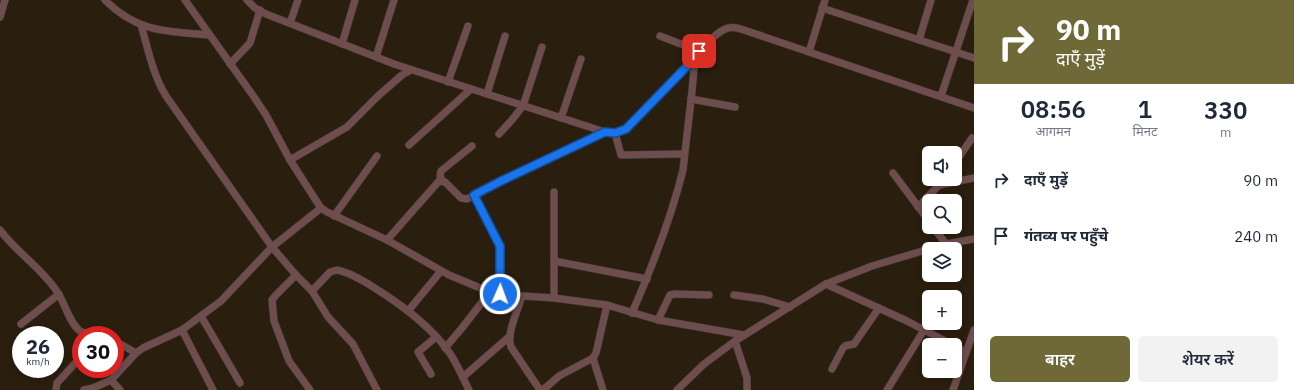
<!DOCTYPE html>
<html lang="hi">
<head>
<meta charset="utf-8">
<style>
	:root { --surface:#fff; --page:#f2f2f3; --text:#1f2937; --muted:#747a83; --accent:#6e6937 }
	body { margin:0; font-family:"IBM Plex Sans","Noto Sans Devanagari",sans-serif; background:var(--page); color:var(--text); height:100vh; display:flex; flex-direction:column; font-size:15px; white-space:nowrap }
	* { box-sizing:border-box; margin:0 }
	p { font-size:13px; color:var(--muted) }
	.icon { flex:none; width:22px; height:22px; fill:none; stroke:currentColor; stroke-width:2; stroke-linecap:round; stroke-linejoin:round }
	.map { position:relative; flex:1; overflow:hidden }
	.drawer { display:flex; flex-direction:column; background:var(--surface); width:320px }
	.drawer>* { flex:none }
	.guide { background:#6e6937; color:#fff; overflow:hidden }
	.controls { position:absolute; left:922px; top:146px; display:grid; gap:8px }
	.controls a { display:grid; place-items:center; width:40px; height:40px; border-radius:6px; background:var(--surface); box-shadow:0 2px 6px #0003; font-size:20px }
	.speed { position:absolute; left:12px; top:326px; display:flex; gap:8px; font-size:20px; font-weight:700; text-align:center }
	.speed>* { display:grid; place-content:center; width:52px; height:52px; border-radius:50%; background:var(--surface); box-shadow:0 2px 6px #0003; line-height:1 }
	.speed small { font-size:10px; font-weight:400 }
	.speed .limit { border:6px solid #d22; background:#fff; color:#111 }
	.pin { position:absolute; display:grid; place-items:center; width:34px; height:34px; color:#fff; margin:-17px; border-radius:8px; box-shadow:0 2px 6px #0006 }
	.me { position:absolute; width:44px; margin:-22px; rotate:2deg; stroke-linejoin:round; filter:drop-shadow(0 0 3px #0008) }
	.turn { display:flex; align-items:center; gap:14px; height:84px; padding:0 16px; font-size:18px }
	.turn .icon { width:52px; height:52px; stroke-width:2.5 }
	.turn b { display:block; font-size:28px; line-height:34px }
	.eta { display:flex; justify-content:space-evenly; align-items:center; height:68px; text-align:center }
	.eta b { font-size:24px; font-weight:600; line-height:28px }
	.primary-button { display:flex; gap:8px; margin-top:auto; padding:8px 16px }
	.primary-button a { flex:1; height:46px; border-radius:6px; background:var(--accent); color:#fff; font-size:16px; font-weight:600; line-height:46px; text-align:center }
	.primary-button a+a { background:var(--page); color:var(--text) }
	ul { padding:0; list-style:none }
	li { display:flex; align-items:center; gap:12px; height:56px; padding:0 16px }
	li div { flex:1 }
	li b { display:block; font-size:15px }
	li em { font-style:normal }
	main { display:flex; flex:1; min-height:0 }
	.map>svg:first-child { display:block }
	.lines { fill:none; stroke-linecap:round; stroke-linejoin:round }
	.street-casing { stroke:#45392a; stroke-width:8 }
	.street { stroke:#6e4d4e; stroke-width:7 }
	.route-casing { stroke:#114b97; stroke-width:10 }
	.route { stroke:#1a73e8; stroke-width:7 }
</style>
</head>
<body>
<main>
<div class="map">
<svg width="974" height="390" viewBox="0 0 974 390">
	<rect width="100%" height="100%" fill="#2a1e0e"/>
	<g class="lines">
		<g class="street-casing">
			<g id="street">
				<path d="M 105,0 C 138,33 166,31 209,35"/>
				<polyline points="185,0 254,97 266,115 290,160 317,202 321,208 327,212 387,240 449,275 490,292 507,295 554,298 607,305 658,320 744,335"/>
				<path d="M 247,0 L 255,8 L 266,14 L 394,64 L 605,132 L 615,133 L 626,129 L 695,58 C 700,50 718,30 728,28 C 732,27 737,28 741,29 L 974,108"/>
				<polyline points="822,8 974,58"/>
				<polyline points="0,17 5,0"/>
				<polyline points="290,23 298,0"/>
				<path d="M 141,25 C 148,49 153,75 166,96 L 272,247 L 296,275 L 312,291 L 328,317 L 353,344 L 377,390"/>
				<polyline points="660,36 699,51"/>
				<polyline points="919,40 931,0"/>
				<polyline points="342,44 355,0"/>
				<polyline points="809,52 825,0"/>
				<polyline points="376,57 394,0"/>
				<polyline points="230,64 250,43 260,10"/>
				<polyline points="448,82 468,26"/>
				<polyline points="487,94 505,36"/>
				<polyline points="941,96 973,0"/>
				<polyline points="691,99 735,107"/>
				<polyline points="561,118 581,59"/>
				<polyline points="615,133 621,155 684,154"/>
				<polyline points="499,134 511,121 523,106 542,47"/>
				<polyline points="409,145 471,89"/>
				<polyline points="290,160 347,127 378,96 402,75 411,70"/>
				<polyline points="955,163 972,138"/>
				<polyline points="893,173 929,221"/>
				<polyline points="442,180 440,176 441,171 472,146"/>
				<polyline points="940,185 974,178"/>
				<polyline points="474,195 500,246 500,294"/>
				<polyline points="918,207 940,184 944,179"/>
				<polyline points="334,216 377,156"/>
				<polyline points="933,227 946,244"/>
				<path d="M 0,230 C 17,253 43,269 58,293 C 65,304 70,324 80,331 C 86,335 96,332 103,335"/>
				<polyline points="387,240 439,181 445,182 461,198 467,199 501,181 605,132"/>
				<polyline points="554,261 647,279"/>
				<polyline points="296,275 276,295 272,300 274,321 289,361 310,390"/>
				<polyline points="826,284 907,321 953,345"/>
				<path d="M 312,291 L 330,272 L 337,270 C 349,272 360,279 370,285 C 399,303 432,326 451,355 C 458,366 463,378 469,390"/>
				<polyline points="734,295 763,299 790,307"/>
				<path d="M 522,296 C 518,310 506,334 511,347 L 540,390"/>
				<polyline points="554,298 554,192"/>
				<polyline points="408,311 441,271"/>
				<path d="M 632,313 C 652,267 671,219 683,170 L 692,91 L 695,58"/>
				<polyline points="201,316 240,383"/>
				<polyline points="658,320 670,295 675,294 709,295"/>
				<polyline points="21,324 59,294"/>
				<polyline points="182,330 213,390"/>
				<polyline points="115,341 136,353"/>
				<polyline points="735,341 747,378 747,390"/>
				<polyline points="955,346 966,352"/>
				<polyline points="445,348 462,328 490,292"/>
				<polyline points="593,358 603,390"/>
				<polyline points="832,369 843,348 845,346 854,344 879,308"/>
				<polyline points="431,374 418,352 436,337"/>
				<polyline points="463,377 510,336"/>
				<polyline points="111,380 120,390"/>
				<polyline points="56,390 57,383 78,360 81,358"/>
				<polyline points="84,390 93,388 111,380 136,353 143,348 182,330 221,301 272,247 321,208"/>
				<polyline points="543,390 559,376 593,358 596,353 607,305"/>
				<polyline points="677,390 704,364 735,341 826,284 872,266 946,244 974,239"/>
				<polyline points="887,390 924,330"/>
				<polyline points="953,390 974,330"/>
			</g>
		</g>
		<use href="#street" class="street"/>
	</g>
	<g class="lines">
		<g class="route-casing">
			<polyline id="route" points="500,294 500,246 474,195 501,181 605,132 615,133 626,129 695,58 699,51"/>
		</g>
		<use href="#route" class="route"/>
	</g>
</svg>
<div class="controls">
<a><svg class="icon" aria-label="sound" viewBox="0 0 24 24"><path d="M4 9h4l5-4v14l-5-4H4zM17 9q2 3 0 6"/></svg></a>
<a><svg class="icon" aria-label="search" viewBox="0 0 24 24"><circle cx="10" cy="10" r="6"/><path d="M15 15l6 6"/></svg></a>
<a><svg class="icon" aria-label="layers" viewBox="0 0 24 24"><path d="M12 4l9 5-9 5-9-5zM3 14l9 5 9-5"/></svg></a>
<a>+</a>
<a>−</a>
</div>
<div class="speed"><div>26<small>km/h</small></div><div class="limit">30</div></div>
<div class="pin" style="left:699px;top:51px;background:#d93025"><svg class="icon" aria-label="arrive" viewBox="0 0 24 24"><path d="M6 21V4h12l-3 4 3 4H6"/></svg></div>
<svg class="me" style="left:500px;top:294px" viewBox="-20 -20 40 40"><circle r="17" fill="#1a73e8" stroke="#fff" stroke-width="3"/><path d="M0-11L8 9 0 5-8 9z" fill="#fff"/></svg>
</div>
<section class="drawer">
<div class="guide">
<div class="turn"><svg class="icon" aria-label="right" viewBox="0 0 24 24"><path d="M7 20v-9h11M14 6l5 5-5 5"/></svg><div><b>90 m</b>दाएँ मुड़ें</div></div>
</div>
<div class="eta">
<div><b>08:56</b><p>आगमन</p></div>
<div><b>1</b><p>मिनट</p></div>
<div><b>330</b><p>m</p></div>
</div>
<ul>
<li><svg class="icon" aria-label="right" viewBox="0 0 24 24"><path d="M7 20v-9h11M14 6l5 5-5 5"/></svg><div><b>दाएँ मुड़ें</b></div><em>90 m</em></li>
<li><svg class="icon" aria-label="arrive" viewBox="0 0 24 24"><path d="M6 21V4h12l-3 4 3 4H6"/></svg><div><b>गंतव्य पर पहुँचे</b></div><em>240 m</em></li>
</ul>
<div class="primary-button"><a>बाहर</a><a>शेयर करें</a></div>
</section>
</main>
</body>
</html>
